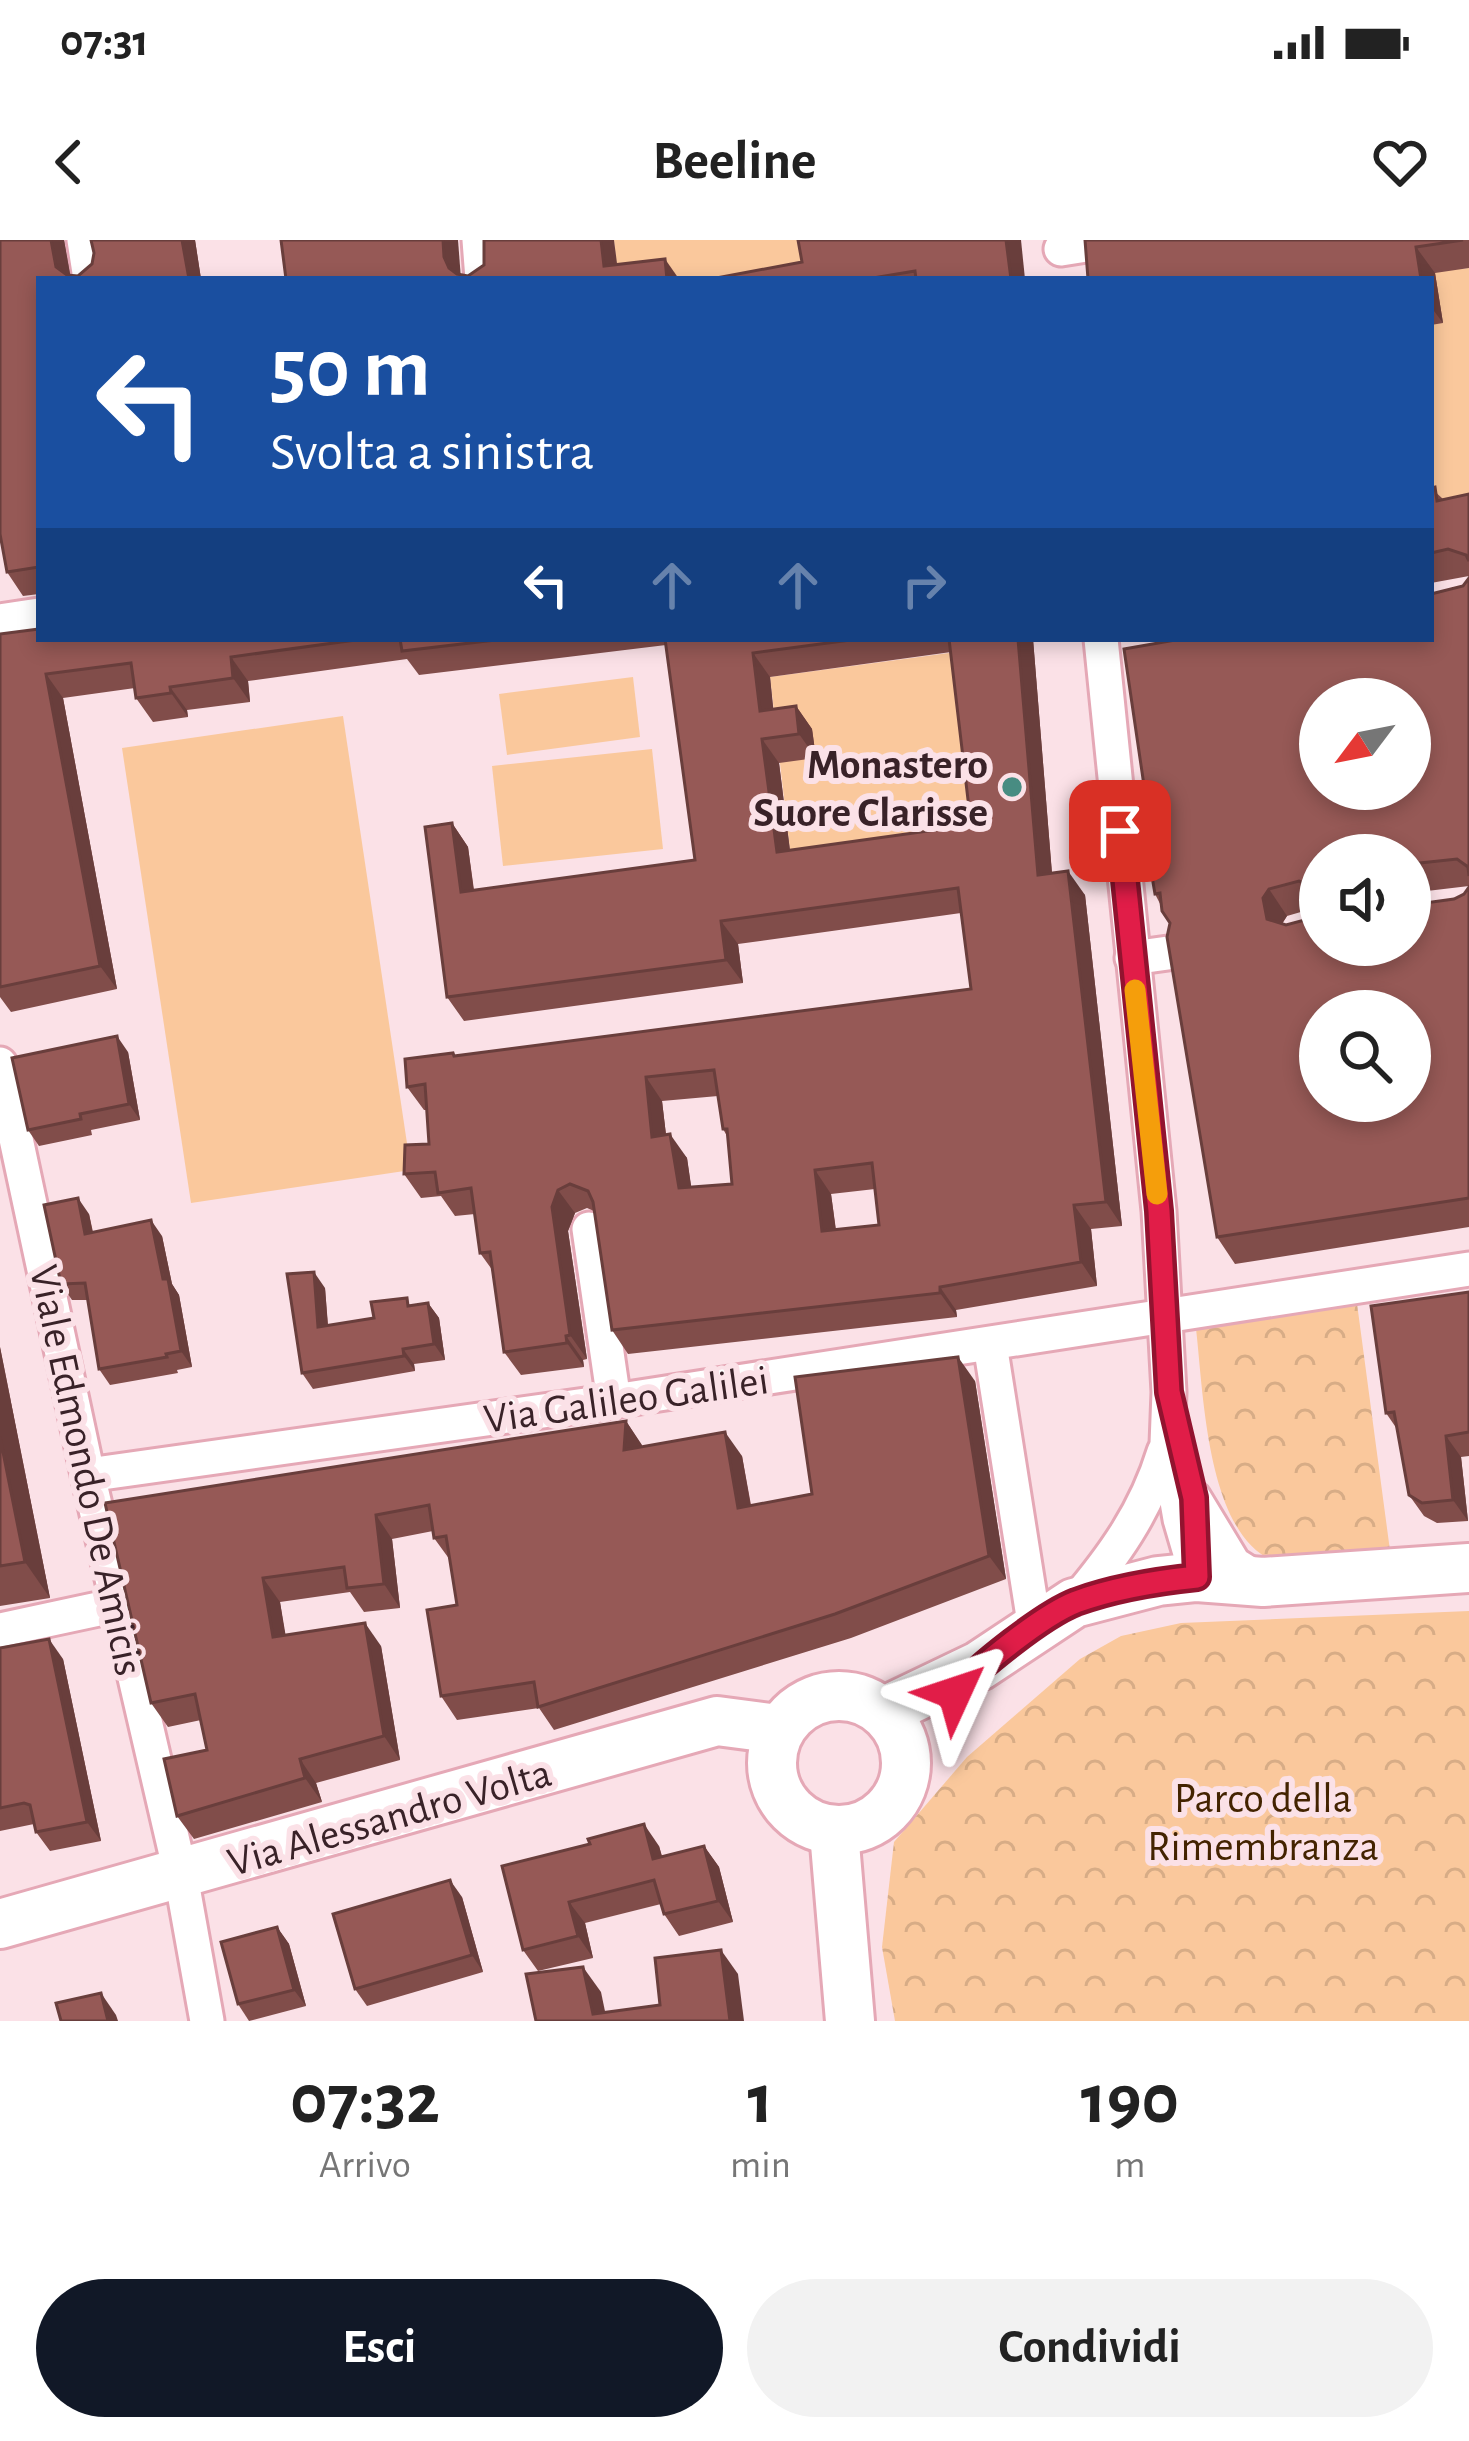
<!DOCTYPE html>
<html lang="it">
<head>
<meta charset="utf-8">
<style>
	:root { --surface:#fff; --page:#f2f2f2; --text:#222; --muted:#767676; --accent:#111827 }
	body { margin:0; font-family:"Alegreya Sans",sans-serif; background:var(--page); color:var(--text); height:100vh; display:flex; flex-direction:column; font-size:45px; white-space:nowrap }
	* { box-sizing:border-box; margin:0 }
	p { font-size:39px; color:var(--muted) }
	.icon { flex:none; width:66px; height:66px; fill:none; stroke:currentColor; stroke-width:2; stroke-linecap:round; stroke-linejoin:round }
	.map { position:relative; height:1781px; overflow:hidden }
	.panel { display:flex; flex-direction:column; background:var(--surface); flex:1 }
	.panel>* { flex:none }
	.guide { position:absolute; left:36px; top:36px; width:1398px; height:366px; border-radius:0px; box-shadow:0 6px 18px #0003; background:#1a4fa0; color:#fff; overflow:hidden }
	.needle { width:78px; rotate:238deg }
	.controls { position:absolute; left:1299px; top:438px; display:grid; gap:24px }
	.controls a { display:grid; place-items:center; width:132px; height:132px; border-radius:50%; background:var(--surface); box-shadow:0 6px 18px #0003; font-size:60px }
	.pin { position:absolute; display:grid; place-items:center; width:102px; height:102px; color:#fff; margin:-51px; border-radius:24px; box-shadow:0 6px 18px #0006 }
	.me { position:absolute; width:132px; margin:-66px; rotate:48deg; stroke-linejoin:round; filter:drop-shadow(0 0 9px #0008) }
	.turn { display:flex; align-items:center; gap:42px; height:252px; padding:0 36px; font-size:54px }
	.turn .icon { width:156px; height:156px; stroke-width:2.5 }
	.turn b { display:block; font-size:84px; line-height:102px }
	.lanes { display:flex; align-items:center; height:114px; padding:0 36px; background:#0003; justify-content:center; gap:60px; direction:ltr }
	.lanes .off { opacity:.35 }
	.eta { display:flex; justify-content:space-evenly; align-items:center; height:204px; text-align:center }
	.eta b { font-size:72px; font-weight:600; line-height:84px }
	.action { display:flex; gap:24px; margin-top:auto; padding:24px 36px }
	.action a { flex:1; height:138px; border-radius:72px; background:var(--accent); color:#fff; font-size:48px; font-weight:600; line-height:138px; text-align:center }
	.action a+a { background:var(--page); color:var(--text) }
	.status { display:flex; justify-content:space-between; align-items:center; height:84px; padding:0 60px; background:var(--surface); direction:ltr }
	.status svg { height:33px; fill:currentColor }
	header { display:flex; justify-content:space-between; align-items:center; height:156px; padding:0 36px; background:var(--surface); font-size:54px; font-weight:600 }
	.map>svg:first-child { display:block }
	.park { fill:url(#park-crowns) }
	.garden { fill:#fac89c }
	.lines { fill:none; stroke-linecap:round; stroke-linejoin:round }
	.street-casing { stroke:#e5a8b6; stroke-width:39 }
	.secondary-casing { stroke:#e5a8b6; stroke-width:54 }
	.street { stroke:#fff; stroke-width:33 }
	.secondary { stroke:#fff; stroke-width:48 }
	.wall { fill:#814d4a; fill-rule:evenodd }
	.shaded-wall { fill:#693e3c }
	.building { fill:#965956; stroke:#693e3c; stroke-width:3; fill-rule:evenodd }
	.route-casing { stroke:#92132f; stroke-width:30 }
	.route { stroke:#e11d48; stroke-width:21 }
	.slow { stroke:#f59e0b; stroke-width:21 }
	.poi-dot { fill:#488c82; stroke:#fbe1e7; stroke-width:4.5 }
	.labels { text-anchor:middle; stroke-width:12; stroke-linejoin:round; paint-order:stroke }
	.poi-label { font-size:42px; font-weight:bold; fill:#392228; stroke:#fbe1e7; text-anchor:end }
	.street-label { font-size:42px; fill:#392228; stroke:#fbe1e7 }
	.park-label { font-size:42px; fill:#432300; stroke:#fbe1e7 }
</style>
</head>
<body>
<div class="status"><b>07:31</b><svg viewBox="0 0 49 12"><path d="M0 12V9h3v3zM5 12V6h3v6zM10 12V3h3v9zM15 12V0h3v12zM26 1h20v11H26zM47 4h2v5h-2z"/></svg></div>
<header><svg class="icon" aria-label="back" viewBox="0 0 24 24"><path d="M15 5l-7 7 7 7"/></svg>Beeline<svg class="icon" aria-label="heart" viewBox="0 0 24 24"><path d="M12 20l-8-8c-3-5 5-10 8-4 3-6 11-1 8 4z"/></svg></header>
<div class="map">
<svg width="1469" height="1781" viewBox="0 0 1469 1781">
	<defs>
		<pattern id="park-crowns" width="20" height="18" patternUnits="userSpaceOnUse" patternTransform="scale(3)"><rect width="20" height="18" fill="#fac89c"/><path d="M2 6a3 3 0 1 1 6 0M12 15a3 3 0 1 1 6 0" fill="none" stroke="#d7ac86"/></pattern>
	</defs>
	<rect width="100%" height="100%" fill="#fbe1e7"/>
	<g class="park">
		<path d="M 1356,1056 L 1391,1318 C 1360,1320 1321,1330 1289,1325 C 1204,1314 1204,1145 1195,1081 Z"/>
		<polygon points="1469,1371 1469,1781 895,1781 882,1707 894,1602 967,1517 1080,1419 1121,1396 1181,1383"/>
	</g>
	<g class="garden">
		<polygon points="614,0 812,0 817,39 618,39"/>
		<polygon points="1469,28 1469,275 1431,280 1431,39 1342,39"/>
		<polygon points="964,411 988,609 793,636 770,437"/>
		<polygon points="633,437 640,497 507,515 499,454"/>
		<polygon points="343,476 411,930 191,963 122,508"/>
		<polygon points="652,509 663,609 503,626 492,526"/>
	</g>
	<g class="lines">
		<g class="street-casing">
			<g id="street">
				<polyline points="84,0 90,39"/>
				<polyline points="479,0 482,39"/>
				<polyline points="1061,9 1118,0"/>
				<polyline points="0,381 39,375"/>
				<polyline points="1101,399 1159,971 1169,1152 1167,1204 1180,1279 1197,1337"/>
				<polyline points="1132,718 1168,713"/>
				<polyline points="0,824 88,1235 181,1636 207,1781"/>
				<polyline points="589,989 614,1161"/>
				<polyline points="990,1104 1035,1389"/>
				<polyline points="88,1235 614,1161 1469,1029"/>
				<polyline points="1194,1258 1234,1324 1261,1341"/>
				<path d="M 1074,1363 C 1114,1316 1146,1271 1164,1212"/>
				<polyline points="0,1390 117,1365"/>
			</g>
		</g>
		<g class="secondary-casing">
			<g id="secondary">
				<circle cx="839" cy="1523" r="67"/>
				<polyline points="885,1471 979,1426 1074,1363 1158,1341 1197,1337 1263,1342 1469,1328"/>
				<polyline points="834,1592 850,1781"/>
				<polyline points="0,1684 717,1481 778,1489"/>
			</g>
		</g>
		<use href="#street" class="street"/>
		<use href="#secondary" class="secondary"/>
	</g>
	<g class="wall">
		<polygon points="0,0 64,0 70,35 78,36 92,24 94,13 91,0 195,0 201,39 39,39 39,354 23,356 7,332 0,299"/>
		<polygon points="1085,0 1469,0 1469,28 1435,33 1443,83 1431,85 1431,39"/>
		<polygon points="802,22 1025,39 711,39"/>
		<polygon points="1431,248 1443,259 1469,254 1469,336 1431,343"/>
		<path d="M 1469,338 L 1469,646 L 1410,653 L 1410,615 L 1320,615 L 1320,705 L 1454,659 L 1464,654 L 1469,647 L 1469,987 L 1235,1024 L 1217,997 L 1170,683 L 1155,654 L 1147,566 L 1431,399 ZM 1318,667 L 1316,677 L 1286,685 L 1282,684 L 1287,676 Z"/>
		<path d="M 0,394 L 39,399 L 1033,399 L 1052,633 L 1085,655 L 1122,986 L 1091,989 L 1097,1046 L 956,1070 L 957,1077 L 628,1114 L 612,1090 L 594,971 L 587,968 L 575,973 L 568,991 L 587,1119 L 583,1120 L 584,1127 L 521,1135 L 504,1112 L 493,1031 L 480,1013 L 475,974 L 455,976 L 441,956 L 421,958 L 404,934 L 429,904 L 427,870 L 424,870 L 407,847 L 453,813 L 455,816 L 971,749 L 961,673 L 738,704 L 743,743 L 464,781 L 447,757 L 452,583 L 468,607 L 474,650 L 695,620 L 666,405 L 419,435 L 407,419 L 248,441 L 250,462 L 187,470 L 188,477 L 153,482 L 136,458 L 135,448 L 63,458 L 117,749 L 11,772 L 0,757 ZM 951,412 L 971,585 L 790,610 L 779,523 L 816,518 L 812,489 L 796,466 L 773,469 L 770,437 ZM 718,856 L 723,889 L 727,896 L 732,944 L 691,947 L 687,918 L 666,895 L 662,861 ZM 875,949 L 879,985 L 836,990 L 831,954 Z"/>
		<polygon points="128,812 140,880 91,890 92,895 39,906 28,890"/>
		<polygon points="89,974 93,992 162,996 172,1044 179,1055 192,1127 177,1130 178,1133 110,1145 99,1129 88,1060 72,1060 61,1044"/>
		<polygon points="325,1048 328,1085 374,1078 412,1065 428,1063 439,1078 445,1120 414,1124 415,1131 313,1149 302,1133"/>
		<polygon points="1469,1052 1469,1216 1461,1217 1468,1281 1437,1283 1424,1276 1409,1255 1397,1189 1386,1173"/>
		<polygon points="0,1107 50,1358 0,1366"/>
		<polygon points="975,1141 1006,1339 851,1398 554,1490 539,1468 457,1480 441,1456 457,1365 450,1320 434,1298 433,1291 392,1299 400,1368 364,1372 350,1352 280,1362 285,1395 381,1406 400,1520 316,1543 322,1562 194,1599 177,1576 207,1510 201,1480 168,1487 151,1463 105,1263 626,1181 642,1206 742,1216 751,1265 812,1254"/>
		<polygon points="0,1408 63,1419 101,1601 50,1611 36,1592 34,1584 0,1591"/>
		<polygon points="659,1606 662,1616 704,1606 719,1627 733,1682 679,1696 664,1674 661,1664 585,1683 593,1718 538,1731 523,1710 502,1626"/>
		<polygon points="462,1657 483,1732 367,1766 355,1749"/>
		<polygon points="277,1687 289,1704 306,1766 249,1781 238,1764"/>
	</g>
	<g class="shaded-wall">
		<polygon points="51,0 64,0 71,39 56,27"/>
		<polygon points="182,0 195,0 201,39 189,39"/>
		<polygon points="443,0 458,0 461,39 449,28 444,17"/>
		<polygon points="601,0 614,0 619,39 604,26"/>
		<polygon points="1006,0 1021,0 1025,39 1011,39"/>
		<polygon points="1416,7 1435,33 1443,83 1431,67 1431,39 1421,39"/>
		<polygon points="665,19 679,39 667,39"/>
		<polygon points="1018,399 1033,399 1054,659 1038,635"/>
		<polygon points="753,413 770,437 776,495 760,471"/>
		<polygon points="231,417 248,441 250,462 233,438"/>
		<polygon points="46,434 63,458 117,749 100,726"/>
		<polygon points="170,447 187,470 188,477 171,453"/>
		<polygon points="796,466 812,489 816,518 799,494"/>
		<polygon points="762,499 779,523 793,636 777,612"/>
		<polygon points="452,583 468,607 477,676 461,652"/>
		<polygon points="1068,631 1085,655 1122,986 1106,962"/>
		<polygon points="1269,649 1287,676 1281,685 1267,679 1263,658"/>
		<polygon points="721,681 738,704 743,743 726,720"/>
		<polygon points="117,796 128,812 140,880 129,864"/>
		<polygon points="646,837 662,861 669,920 652,897"/>
		<polygon points="670,894 687,918 695,972 679,948"/>
		<polygon points="815,930 831,954 839,1015 822,991"/>
		<polygon points="558,950 575,973 568,991 587,1119 570,1095 552,967"/>
		<polygon points="78,958 89,974 96,1010 85,994"/>
		<polygon points="1074,965 1091,989 1097,1046 1081,1022"/>
		<polygon points="151,980 162,996 172,1044 179,1055 192,1127 181,1111"/>
		<polygon points="314,1032 325,1048 329,1102 318,1087"/>
		<polygon points="940,1047 956,1070 957,1077 940,1053"/>
		<polygon points="428,1063 439,1078 445,1120 434,1104"/>
		<polygon points="566,1096 583,1120 584,1127 567,1103"/>
		<polygon points="0,1107 50,1358 25,1322 0,1197"/>
		<polygon points="403,1109 414,1124 415,1131 404,1116"/>
		<polygon points="958,1117 975,1141 1006,1339 989,1316"/>
		<polygon points="626,1181 642,1205 641,1233 624,1210"/>
		<polygon points="725,1192 742,1216 755,1291 738,1268"/>
		<polygon points="1446,1196 1461,1217 1468,1281 1453,1260"/>
		<polygon points="376,1275 392,1299 400,1368 384,1344"/>
		<polygon points="263,1338 280,1362 290,1421 273,1397"/>
		<polygon points="365,1383 381,1406 400,1520 384,1496"/>
		<polygon points="49,1399 63,1419 101,1601 87,1582"/>
		<polygon points="300,1519 316,1543 322,1562 305,1538"/>
		<polygon points="644,1584 659,1606 668,1640 653,1619"/>
		<polygon points="704,1606 719,1627 733,1682 718,1661"/>
		<polygon points="450,1640 462,1657 483,1732 472,1715"/>
		<polygon points="569,1662 585,1683 593,1718 578,1696"/>
		<polygon points="277,1687 289,1704 306,1766 294,1750"/>
		<polygon points="721,1710 738,1734 744,1781 730,1781"/>
		<polygon points="583,1727 601,1752 607,1781 593,1774"/>
		<polygon points="101,1753 116,1775 118,1781 108,1781"/>
	</g>
	<g class="building">
		<polygon points="0,0 51,0 56,27 67,35 78,36 92,24 94,13 91,0 182,0 189,39 39,39 39,327 7,332 0,294"/>
		<polygon points="281,0 443,0 444,17 449,28 457,34 468,36 484,25 484,0 601,0 604,26 665,19 667,39 286,39"/>
		<polygon points="798,0 1006,0 1011,39 916,39 915,31 867,39 711,39 802,22"/>
		<polygon points="1085,0 1463,0 1416,7 1421,39 1088,39"/>
		<polygon points="1435,247 1437,261 1469,254 1469,321 1466,315 1448,309 1431,313 1431,248"/>
		<path d="M 1469,338 L 1469,636 L 1468,627 L 1457,619 L 1410,624 L 1410,615 L 1320,615 L 1320,654 L 1317,648 L 1299,641 L 1269,649 L 1263,658 L 1267,679 L 1286,685 L 1316,677 L 1320,666 L 1320,705 L 1410,705 L 1410,665 L 1454,659 L 1464,654 L 1469,647 L 1469,958 L 1217,997 L 1167,697 L 1170,683 L 1162,671 L 1160,653 L 1155,654 L 1147,607 L 1141,571 L 1147,566 L 1124,409 L 1181,399 L 1431,399 L 1431,354 L 1463,346 ZM 1320,459 L 1410,459 L 1410,549 L 1320,549 ZM 1320,771 L 1410,771 L 1410,861 L 1320,861 Z"/>
		<polygon points="39,389 39,399 363,399 231,417 233,438 170,447 171,453 136,458 131,423 46,434 100,726 0,747 0,394"/>
		<polygon points="400,399 504,399 402,411"/>
		<path d="M 665,399 L 858,399 L 753,413 L 760,471 L 796,466 L 799,494 L 762,499 L 777,612 L 971,585 L 949,399 L 1018,399 L 1038,635 L 1068,631 L 1106,962 L 1074,965 L 1081,1022 L 940,1047 L 940,1053 L 612,1090 L 593,962 L 588,951 L 570,944 L 558,950 L 552,967 L 570,1095 L 566,1096 L 567,1103 L 504,1112 L 490,1012 L 480,1013 L 471,948 L 438,953 L 435,932 L 404,934 L 405,905 L 429,904 L 425,844 L 407,847 L 405,819 L 453,813 L 454,816 L 971,749 L 958,648 L 721,681 L 726,720 L 447,757 L 425,587 L 452,583 L 461,652 L 695,620 ZM 714,830 L 723,889 L 727,889 L 732,944 L 679,948 L 670,894 L 652,897 L 646,837 ZM 872,923 L 879,985 L 822,991 L 815,930 Z"/>
		<polygon points="117,796 129,864 80,874 81,879 28,890 12,818"/>
		<polygon points="78,958 85,994 151,980 163,1039 168,1039 181,1111 166,1114 167,1117 99,1129 85,1043 61,1044 44,965"/>
		<polygon points="314,1032 318,1087 374,1078 371,1062 407,1058 408,1066 428,1063 434,1104 403,1109 404,1116 302,1133 287,1034"/>
		<polygon points="1469,1052 1469,1192 1446,1196 1453,1260 1422,1263 1409,1255 1394,1172 1386,1173 1371,1066"/>
		<polygon points="958,1117 989,1316 835,1374 538,1467 534,1442 441,1456 427,1370 457,1365 446,1296 434,1298 429,1265 376,1275 384,1344 347,1348 344,1327 263,1338 273,1397 365,1383 384,1496 300,1519 305,1538 177,1576 164,1519 207,1510 195,1454 151,1463 105,1263 626,1181 624,1210 725,1192 738,1268 812,1254 795,1137"/>
		<polygon points="0,1197 25,1322 0,1326"/>
		<polygon points="49,1399 87,1582 36,1592 30,1565 24,1563 0,1568 0,1408"/>
		<polygon points="644,1584 653,1619 704,1606 718,1661 664,1674 654,1640 569,1662 578,1696 523,1710 502,1626 590,1604 588,1599"/>
		<polygon points="450,1640 472,1715 355,1749 333,1674"/>
		<polygon points="277,1687 294,1750 238,1764 221,1702"/>
		<polygon points="721,1710 730,1781 536,1781 526,1734 583,1727 593,1774 660,1765 655,1718"/>
		<polygon points="101,1753 108,1781 61,1781 56,1763"/>
	</g>
	<g class="lines">
		<g class="route-casing">
			<path id="route" d="M 955,1453 C 979,1426 1043,1375 1076,1362 C 1114,1348 1158,1341 1197,1337 L 1194,1258 L 1169,1152 L 1159,971 L 1120,591"/>
		</g>
		<use href="#route" class="route"/>
		<polyline class="slow" points="1135,750 1157,954"/>
	</g>
	<circle class="poi-dot" cx="1012" cy="547" r="12"/>
	<g class="labels">
		<g class="poi-label">
			<text x="988" y="538">Monastero<tspan x="988" dy="48">Suore Clarisse</tspan></text>
		</g>
		<g class="street-label">
			<text transform="translate(626 1158) rotate(-8)" y="15">Via Galileo Galilei</text>
			<text transform="translate(88 1230) rotate(78)" y="15">Viale Edmondo De Amicis</text>
			<text transform="translate(389 1576) rotate(-16)" y="15">Via Alessandro Volta</text>
		</g>
		<g class="park-label">
			<text x="1263" y="1572">Parco della<tspan x="1263" dy="48">Rimembranza</tspan></text>
		</g>
	</g>
</svg>
<div class="controls">
<a><svg class="needle" viewBox="-14 -14 28 28"><path d="M0-13l5 13h-10z" fill="#e53935"/><path d="M0 13l5-13h-10z" fill="#767676"/></svg></a>
<a><svg class="icon" aria-label="sound" viewBox="0 0 24 24"><path d="M4 9h4l5-4v14l-5-4H4zM17 9q2 3 0 6"/></svg></a>
<a><svg class="icon" aria-label="search" viewBox="0 0 24 24"><circle cx="10" cy="10" r="6"/><path d="M15 15l6 6"/></svg></a>
</div>
<div class="pin" style="left:1120px;top:591px;background:#d93025"><svg class="icon" aria-label="arrive" viewBox="0 0 24 24"><path d="M6 21V4h12l-3 4 3 4H6"/></svg></div>
<svg class="me" style="left:955px;top:1453px" viewBox="-20 -20 40 40"><path d="M0-17L14 15 0 8-14 15z" fill="#e11d48" stroke="#fff" stroke-width="4"/></svg>
<div class="guide">
<div class="turn"><svg class="icon" aria-label="left" viewBox="0 0 24 24"><path d="M17 20v-9H6M10 6l-5 5 5 5"/></svg><div><b>50 m</b>Svolta a sinistra</div></div>
<div class="lanes"><svg class="icon" aria-label="left" viewBox="0 0 24 24"><path d="M17 20v-9H6M10 6l-5 5 5 5"/></svg><svg class="icon off" aria-label="ahead" viewBox="0 0 24 24"><path d="M12 20V5M6 11l6-6 6 6"/></svg><svg class="icon off" aria-label="ahead" viewBox="0 0 24 24"><path d="M12 20V5M6 11l6-6 6 6"/></svg><svg class="icon off" aria-label="right" viewBox="0 0 24 24"><path d="M7 20v-9h11M14 6l5 5-5 5"/></svg></div>
</div>
</div>
<section class="panel">
<div class="eta">
<div><b>07:32</b><p>Arrivo</p></div>
<div><b>1</b><p>min</p></div>
<div><b>190</b><p>m</p></div>
</div>
<div class="action"><a>Esci</a><a>Condividi</a></div>
</section>
</body>
</html>
